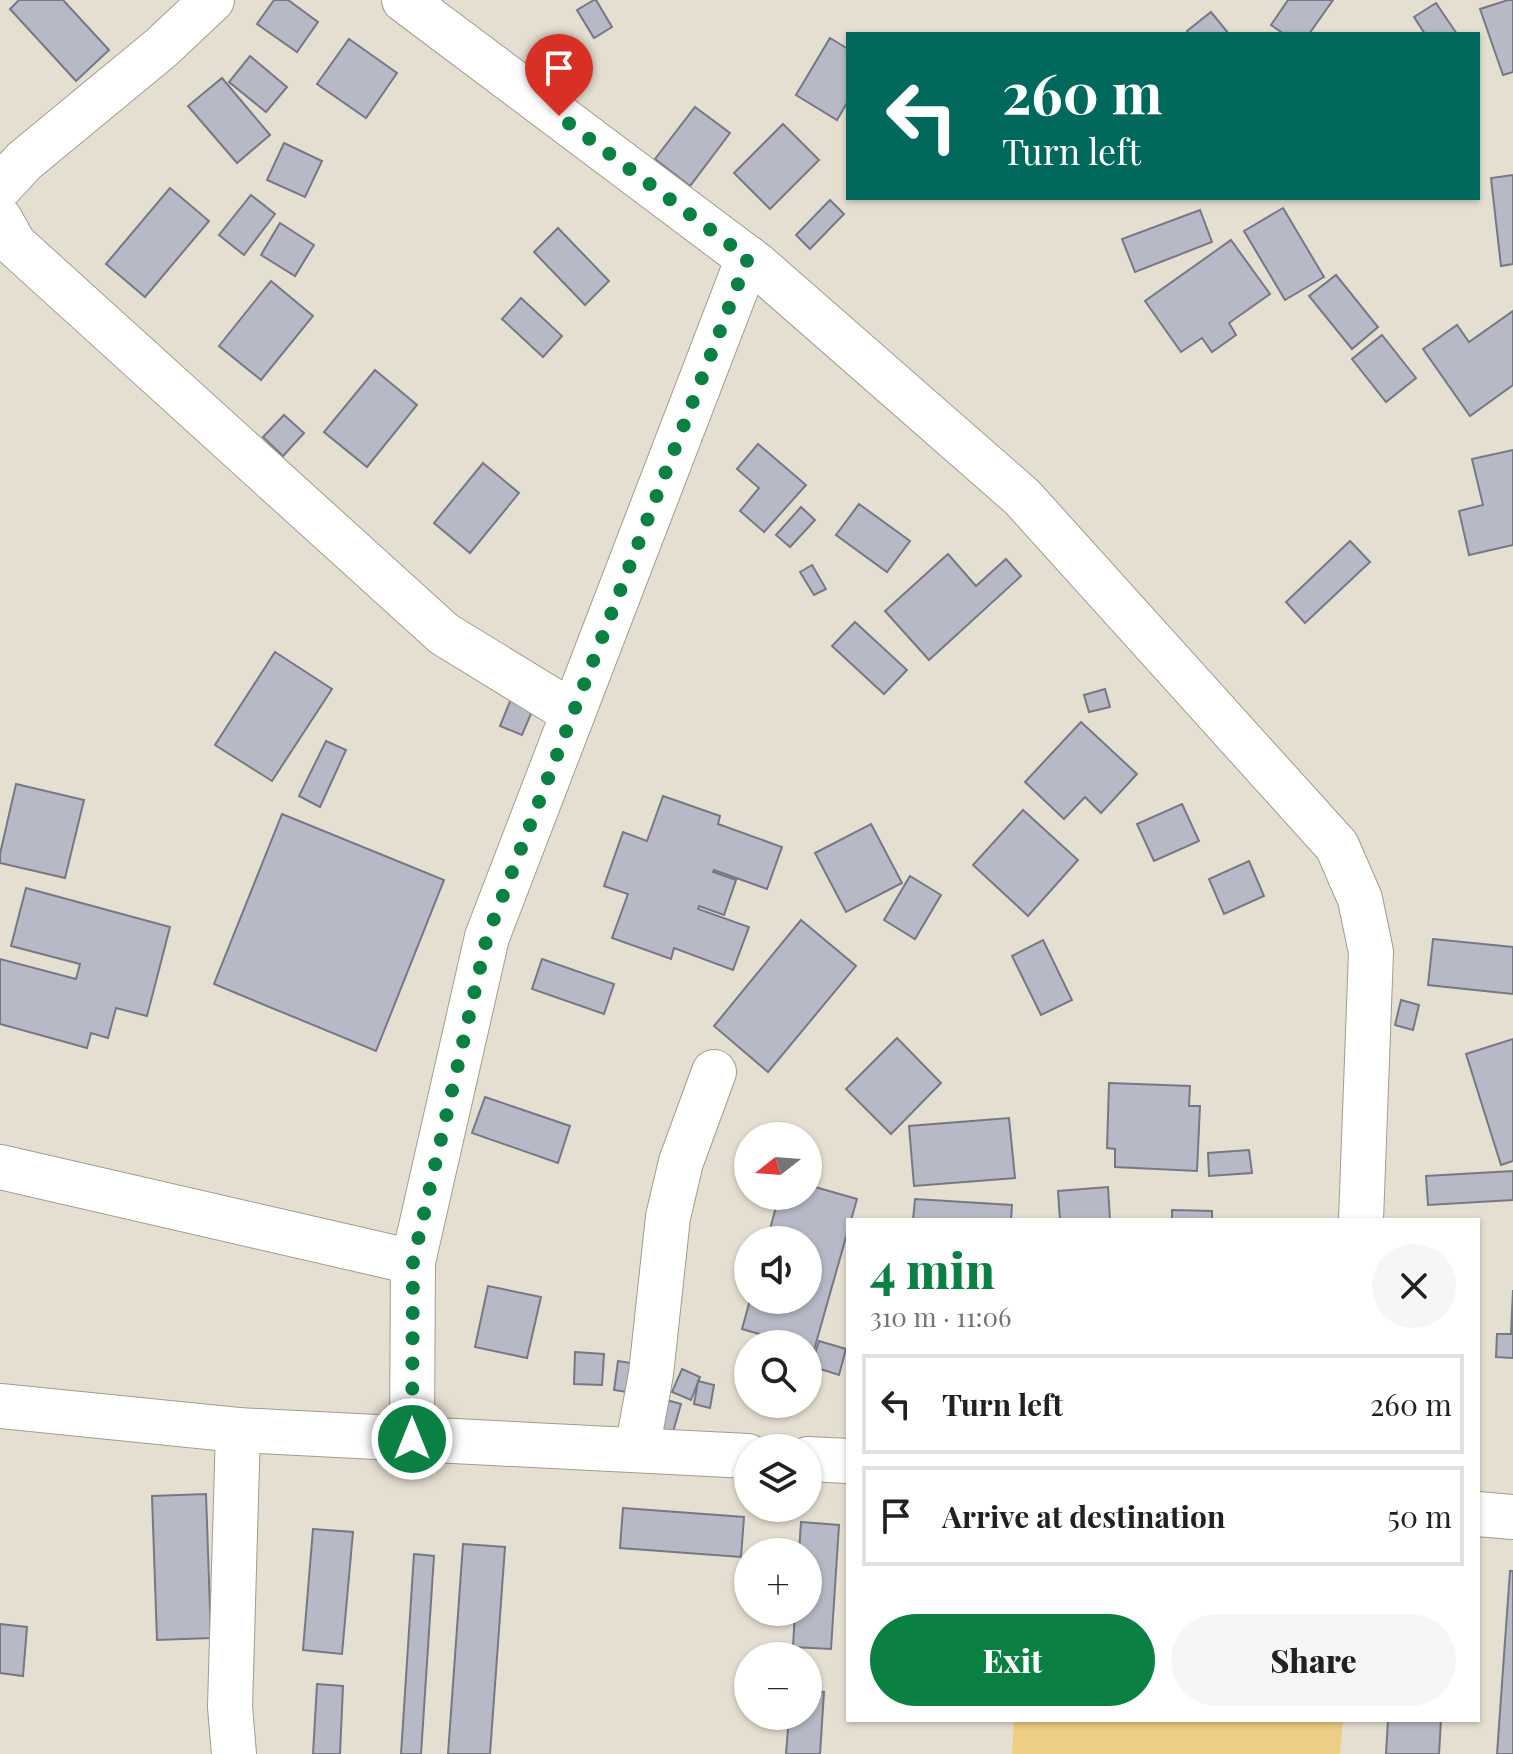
<!DOCTYPE html>
<html lang="en">
<head>
<meta charset="utf-8">
<style>
	:root { --surface:#fff; --page:#f6f6f6; --text:#202124; --muted:#757577; --line:#e0e0e0; --accent:#0b8043 }
	body { margin:0; font-family:"Playfair Display",serif; background:var(--page); color:var(--text); height:100vh; display:flex; flex-direction:column; font-size:30px; white-space:nowrap }
	* { box-sizing:border-box; margin:0 }
	p { font-size:26px; color:var(--muted) }
	.icon { flex:none; width:44px; height:44px; fill:none; stroke:currentColor; stroke-width:2; stroke-linecap:round; stroke-linejoin:round }
	.map { position:relative; flex:1; overflow:hidden }
	.side { position:absolute; left:846px; top:1218px; width:634px; height:504px; display:flex; flex-direction:column; background:var(--surface); border-radius:0px; box-shadow:0 2px 6px #0004 }
	.side>* { flex:none }
	.guide { position:absolute; left:846px; top:32px; width:634px; height:168px; border-radius:0px; box-shadow:0 2px 6px #0004; background:#00695c; color:#fff; overflow:hidden }
	.needle { width:52px; rotate:253deg }
	.buttons { position:absolute; left:734px; top:1122px; display:grid; gap:16px }
	.buttons a { display:grid; place-items:center; width:88px; height:88px; border-radius:50%; background:var(--surface); box-shadow:0 2px 6px #0004; font-size:40px }
	.pin { position:absolute; display:grid; place-items:center; width:68px; height:68px; color:#fff; margin:-82px -34px; border-radius:50% 50% 50% 0; rotate:-45deg; box-shadow:0 0 8px #0007 }
	.pin .icon { rotate:45deg }
	.me { position:absolute; width:88px; margin:-44px; rotate:0deg; stroke-linejoin:round; filter:drop-shadow(0 0 6px #0008) }
	.turn { display:flex; align-items:center; gap:28px; height:168px; padding:0 24px; font-size:36px }
	.turn .icon { width:104px; height:104px; stroke-width:2.5 }
	.turn b { display:block; font-size:56px; line-height:68px }
	.round { display:grid; place-items:center; flex:none; width:84px; height:84px; border-radius:42px; background:var(--page) }
	.headline { display:flex; align-items:center; justify-content:space-between; height:136px; padding:0 24px }
	h1 { font-size:48px; font-weight:800; line-height:60px; color:var(--accent) }
	.action { display:flex; gap:16px; margin-top:auto; padding:16px 24px }
	.action a { flex:1; height:92px; border-radius:48px; background:var(--accent); color:#fff; font-size:32px; font-weight:800; line-height:92px; text-align:center }
	.action a+a { background:var(--page); color:var(--text) }
	ul { padding:0; list-style:none }
	li { display:flex; align-items:center; gap:24px; height:100px; margin:0 16px 12px; padding:0 8px; border:4px solid var(--line); border-radius:0px }
	li div { flex:1 }
	li b { display:block; font-size:30px }
	li em { font-style:normal }
	.map>svg:first-child { display:block }
	.green { fill:#eece84 }
	.building { fill:#b7b9c7; stroke:#767885; stroke-width:2 }
	.lines { fill:none; stroke-linecap:round; stroke-linejoin:round }
	.minor-casing { stroke:#a29c8f; stroke-width:46 }
	.minor { stroke:#fff; stroke-width:44 }
	.route { stroke:#0b8043; stroke-width:14; stroke-dasharray:0 25.2 }
</style>
</head>
<body>
<div class="map">
<svg width="1513" height="1754" viewBox="0 0 1513 1754">
	<rect width="100%" height="100%" fill="#e5dfd1"/>
	<polygon class="green" points="1014,1720 1343,1720 1340,1754 1012,1754"/>
	<g class="building">
		<polygon points="19,0 63,0 109,50 76,81 10,9"/>
		<polygon points="274,0 288,0 318,22 297,52 257,24"/>
		<polygon points="594,0 596,0 612,27 594,38 577,10"/>
		<polygon points="1288,0 1333,0 1309,34 1284,34 1271,25"/>
		<polygon points="1508,0 1513,0 1513,72 1503,75 1480,9"/>
		<polygon points="1436,3 1457,34 1425,34 1414,17"/>
		<polygon points="1211,12 1229,34 1189,34 1187,31"/>
		<polygon points="830,38 848,49 848,101 837,120 796,95"/>
		<polygon points="349,39 397,73 366,118 317,84"/>
		<polygon points="250,56 287,87 266,112 229,82"/>
		<polygon points="222,78 270,135 237,163 188,106"/>
		<polygon points="695,107 730,133 690,186 655,159"/>
		<polygon points="783,124 819,160 770,209 734,173"/>
		<polygon points="284,143 322,161 305,197 267,180"/>
		<polygon points="1513,175 1513,264 1501,266 1491,178"/>
		<polygon points="170,188 209,221 145,297 106,264"/>
		<polygon points="251,195 275,214 244,255 219,235"/>
		<polygon points="830,200 844,214 810,249 796,235"/>
		<polygon points="1283,208 1324,277 1285,300 1244,231"/>
		<polygon points="1200,210 1212,242 1135,272 1122,239"/>
		<polygon points="280,223 314,245 295,276 261,255"/>
		<polygon points="558,228 609,281 585,305 534,252"/>
		<polygon points="1231,240 1270,294 1229,323 1236,335 1212,352 1202,338 1181,352 1145,301"/>
		<polygon points="1336,275 1378,327 1352,349 1309,296"/>
		<polygon points="271,281 313,316 261,380 219,346"/>
		<polygon points="521,298 562,336 543,357 502,319"/>
		<polygon points="1513,311 1513,385 1470,416 1423,349 1457,325 1469,342"/>
		<polygon points="1382,335 1416,378 1386,402 1352,359"/>
		<polygon points="375,370 417,405 367,467 324,432"/>
		<polygon points="284,415 304,433 283,456 263,437"/>
		<polygon points="758,444 806,485 764,532 740,511 759,488 737,469"/>
		<polygon points="1513,450 1513,545 1469,555 1459,511 1483,505 1472,459"/>
		<polygon points="483,463 519,493 470,553 434,523"/>
		<polygon points="859,504 910,541 887,572 836,535"/>
		<polygon points="801,507 815,520 790,547 776,535"/>
		<polygon points="1350,541 1370,562 1305,623 1286,602"/>
		<polygon points="948,554 976,586 1006,559 1021,576 929,660 885,611"/>
		<polygon points="812,565 826,589 814,595 800,572"/>
		<polygon points="855,622 907,670 884,694 832,646"/>
		<polygon points="275,652 332,689 272,781 215,745"/>
		<polygon points="1105,689 1110,707 1089,712 1084,695"/>
		<polygon points="511,699 533,709 522,735 500,726"/>
		<polygon points="1081,722 1137,774 1101,813 1085,797 1064,819 1025,782"/>
		<polygon points="326,741 346,750 320,807 299,796"/>
		<polygon points="16,784 84,800 65,878 0,863 0,854"/>
		<polygon points="663,796 720,816 718,824 782,847 767,889 714,870 713,872 736,880 724,915 699,906 698,909 749,927 733,970 674,948 671,959 612,938 628,894 604,886 623,832 647,841"/>
		<polygon points="1182,804 1199,841 1154,861 1137,824"/>
		<polygon points="1023,810 1078,860 1028,916 973,865"/>
		<polygon points="282,814 444,880 376,1051 214,984"/>
		<polygon points="871,824 902,883 846,912 815,853"/>
		<polygon points="1249,861 1264,896 1224,914 1209,879"/>
		<polygon points="910,876 941,895 915,939 884,920"/>
		<polygon points="26,888 170,927 147,1016 116,1008 108,1038 91,1033 87,1048 0,1024 0,959 76,979 80,964 11,946"/>
		<polygon points="801,920 856,966 768,1072 714,1026"/>
		<polygon points="1433,939 1513,947 1513,994 1428,985"/>
		<polygon points="1043,940 1072,1000 1041,1015 1012,956"/>
		<polygon points="542,959 614,984 604,1014 532,989"/>
		<polygon points="1401,1000 1419,1005 1413,1030 1395,1025"/>
		<polygon points="897,1038 941,1083 891,1134 846,1089"/>
		<polygon points="1513,1039 1513,1161 1501,1165 1466,1054"/>
		<polygon points="1109,1083 1190,1086 1189,1106 1200,1106 1197,1171 1115,1167 1115,1149 1107,1148"/>
		<polygon points="485,1097 570,1126 558,1163 472,1133"/>
		<polygon points="1009,1118 1015,1178 914,1186 909,1126"/>
		<polygon points="1249,1150 1252,1173 1209,1176 1208,1153"/>
		<polygon points="1513,1171 1513,1200 1428,1205 1426,1176"/>
		<polygon points="808,1185 857,1199 851,1220 848,1220 848,1230 814,1350 808,1348 808,1344 794,1344 742,1329 750,1300 808,1300 808,1240 767,1240 779,1196 808,1196"/>
		<polygon points="1108,1187 1110,1220 1060,1220 1058,1191"/>
		<polygon points="915,1199 1012,1205 1011,1220 913,1220"/>
		<polygon points="1172,1210 1212,1211 1212,1220 1172,1220"/>
		<polygon points="488,1286 541,1297 527,1358 475,1347"/>
		<polygon points="1513,1290 1513,1358 1496,1357 1497,1334 1511,1334"/>
		<polygon points="819,1341 846,1349 839,1375 811,1366"/>
		<polygon points="575,1352 604,1354 602,1385 574,1384"/>
		<polygon points="618,1361 643,1365 639,1394 614,1390"/>
		<polygon points="682,1369 700,1377 691,1400 672,1392"/>
		<polygon points="698,1381 714,1385 710,1408 694,1404"/>
		<polygon points="663,1399 681,1404 673,1432 654,1427"/>
		<polygon points="206,1494 211,1638 157,1640 152,1496"/>
		<polygon points="623,1508 744,1517 741,1557 620,1548"/>
		<polygon points="801,1522 839,1525 831,1649 793,1647 795,1612 808,1612 808,1552 799,1552"/>
		<polygon points="313,1529 353,1532 342,1654 303,1650"/>
		<polygon points="463,1544 505,1547 490,1754 448,1754"/>
		<polygon points="414,1554 434,1556 421,1754 401,1754"/>
		<polygon points="1510,1571 1513,1571 1513,1754 1497,1754"/>
		<polygon points="0,1624 27,1627 23,1676 0,1673"/>
		<polygon points="317,1684 343,1686 340,1754 313,1754"/>
		<polygon points="808,1691 824,1692 820,1754 786,1754 789,1716 808,1716"/>
		<polygon points="1388,1720 1441,1720 1439,1754 1386,1754"/>
	</g>
	<g class="lines">
		<g class="minor-casing">
			<g id="minor">
				<polyline points="404,0 757,265 1022,497 1337,846 1360,899 1371,952 1361,1220"/>
				<polyline points="0,187 24,161 161,48 212,0"/>
				<polyline points="0,219 14,244 444,634 573,713"/>
				<polyline points="0,1167 413,1262"/>
				<polyline points="0,1406 238,1430 748,1456"/>
				<polyline points="412,1439 413,1262 487,937 748,258"/>
				<polyline points="637,1450 651,1374 668,1217 681,1162 714,1072"/>
				<polyline points="808,1459 848,1461"/>
				<polyline points="1478,1514 1513,1517"/>
				<polyline points="234,1754 230,1707 238,1430"/>
			</g>
		</g>
		<use href="#minor" class="minor"/>
	</g>
	<g class="lines">
		<polyline class="route" points="412,1439 413,1262 487,937 748,258 559,116"/>
	</g>
</svg>
<div class="buttons">
<a><svg class="needle" viewBox="-14 -14 28 28"><path d="M0-13l5 13h-10z" fill="#e53935"/><path d="M0 13l5-13h-10z" fill="#757577"/></svg></a>
<a><svg class="icon" aria-label="sound" viewBox="0 0 24 24"><path d="M4 9h4l5-4v14l-5-4H4zM17 9q2 3 0 6"/></svg></a>
<a><svg class="icon" aria-label="search" viewBox="0 0 24 24"><circle cx="10" cy="10" r="6"/><path d="M15 15l6 6"/></svg></a>
<a><svg class="icon" aria-label="layers" viewBox="0 0 24 24"><path d="M12 4l9 5-9 5-9-5zM3 14l9 5 9-5"/></svg></a>
<a>+</a>
<a>−</a>
</div>
<div class="pin" style="left:559px;top:116px;background:#d93025"><svg class="icon" aria-label="arrive" viewBox="0 0 24 24"><path d="M6 21V4h12l-3 4 3 4H6"/></svg></div>
<svg class="me" style="left:412px;top:1439px" viewBox="-20 -20 40 40"><circle r="17" fill="#0b8043" stroke="#fff" stroke-width="3"/><path d="M0-11L8 9 0 5-8 9z" fill="#fff"/></svg>
<div class="guide">
<div class="turn"><svg class="icon" aria-label="left" viewBox="0 0 24 24"><path d="M17 20v-9H6M10 6l-5 5 5 5"/></svg><div><b>260 m</b>Turn left</div></div>
</div>
<section class="side">
<div class="headline"><div><h1>4 min</h1><p>310 m · 11:06</p></div><a class="round"><svg class="icon" aria-label="close" viewBox="0 0 24 24"><path d="M6 6l12 12M18 6L6 18"/></svg></a></div>
<ul>
<li><svg class="icon" aria-label="left" viewBox="0 0 24 24"><path d="M17 20v-9H6M10 6l-5 5 5 5"/></svg><div><b>Turn left</b></div><em>260 m</em></li>
<li><svg class="icon" aria-label="arrive" viewBox="0 0 24 24"><path d="M6 21V4h12l-3 4 3 4H6"/></svg><div><b>Arrive at destination</b></div><em>50 m</em></li>
</ul>
<div class="action"><a>Exit</a><a>Share</a></div>
</section>
</div>
</body>
</html>
